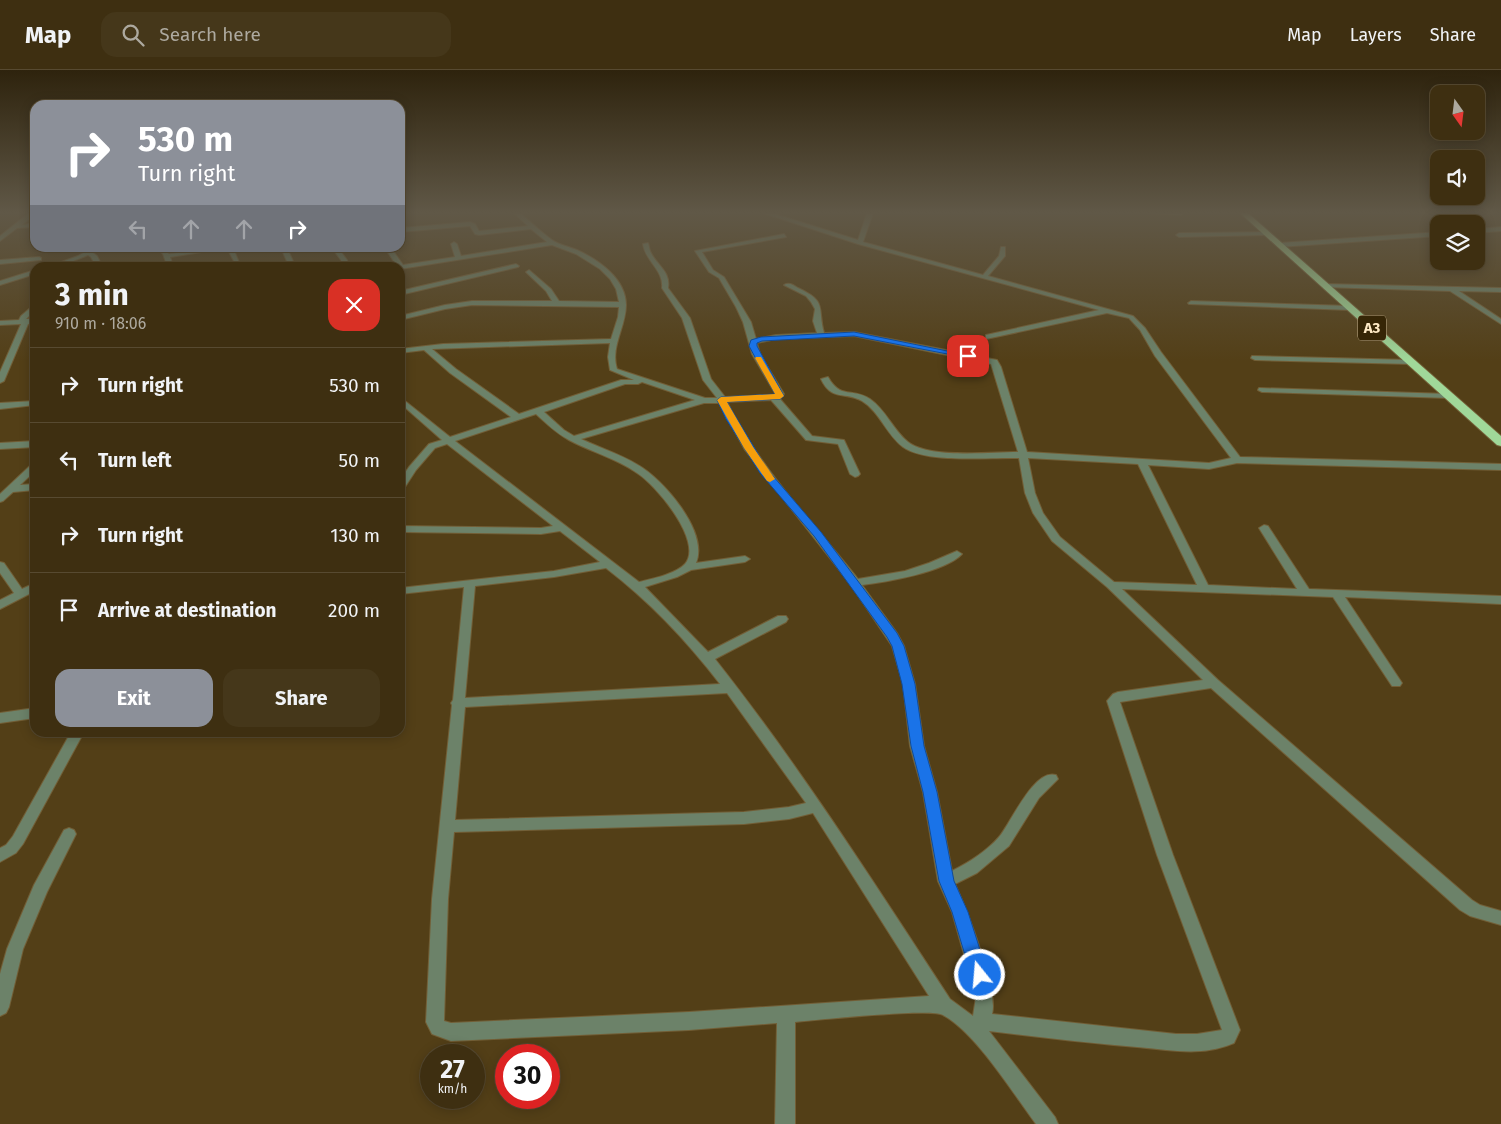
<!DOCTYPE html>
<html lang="en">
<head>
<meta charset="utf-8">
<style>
	:root { --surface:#3e2f11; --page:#45371a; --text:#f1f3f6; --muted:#ada99f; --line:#574a31; --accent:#8c9099 }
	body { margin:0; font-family:"Fira Sans",sans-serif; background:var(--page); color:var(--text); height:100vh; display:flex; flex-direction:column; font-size:19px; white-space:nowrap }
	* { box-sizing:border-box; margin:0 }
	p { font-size:16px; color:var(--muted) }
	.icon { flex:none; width:28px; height:28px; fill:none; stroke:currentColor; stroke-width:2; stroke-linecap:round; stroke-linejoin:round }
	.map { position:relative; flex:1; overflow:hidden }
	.sheet { position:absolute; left:30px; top:192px; width:375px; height:475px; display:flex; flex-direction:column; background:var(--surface); border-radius:15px; box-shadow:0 2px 12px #0003,0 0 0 1px var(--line) }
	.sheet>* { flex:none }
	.banner { position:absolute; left:30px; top:30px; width:375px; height:152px; border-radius:15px; box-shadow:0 2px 12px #0003,0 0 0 1px var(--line); background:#8c9099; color:#fff; overflow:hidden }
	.needle { width:32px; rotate:166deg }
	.tools { position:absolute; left:1430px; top:15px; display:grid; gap:10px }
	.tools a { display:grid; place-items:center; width:55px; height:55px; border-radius:10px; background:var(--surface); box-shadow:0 2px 12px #0003,0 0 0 1px var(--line); font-size:25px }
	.speed { position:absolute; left:420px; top:974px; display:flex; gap:10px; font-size:25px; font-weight:700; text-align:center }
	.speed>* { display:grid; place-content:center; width:65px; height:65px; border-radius:50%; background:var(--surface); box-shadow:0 2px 12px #0003,0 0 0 1px var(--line); line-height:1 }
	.speed small { font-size:12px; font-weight:400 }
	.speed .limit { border:8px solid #d22; background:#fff; color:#111 }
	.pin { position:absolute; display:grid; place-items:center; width:42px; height:42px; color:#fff; margin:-21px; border-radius:10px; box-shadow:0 2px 8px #0006 }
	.me { position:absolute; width:55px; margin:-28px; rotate:343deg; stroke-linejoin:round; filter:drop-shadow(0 0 4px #0008) }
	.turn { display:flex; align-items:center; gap:18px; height:105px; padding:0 25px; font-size:22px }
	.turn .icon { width:65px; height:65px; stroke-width:2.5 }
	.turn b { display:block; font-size:35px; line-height:42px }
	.lanes { display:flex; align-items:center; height:48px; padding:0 25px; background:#0003; justify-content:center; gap:25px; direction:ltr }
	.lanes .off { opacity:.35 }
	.round { display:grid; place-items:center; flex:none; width:52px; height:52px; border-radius:15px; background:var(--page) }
	.summary { display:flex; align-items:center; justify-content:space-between; height:85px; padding:0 25px }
	h1 { font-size:30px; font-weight:700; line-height:38px }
	.primary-button { display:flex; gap:10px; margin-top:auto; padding:10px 25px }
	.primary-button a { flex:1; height:58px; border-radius:15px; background:var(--accent); color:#fff; font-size:20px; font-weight:700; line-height:58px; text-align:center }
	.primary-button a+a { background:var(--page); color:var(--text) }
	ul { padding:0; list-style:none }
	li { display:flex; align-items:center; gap:15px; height:75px; padding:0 25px; border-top:1px solid var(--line) }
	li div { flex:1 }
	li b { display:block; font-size:19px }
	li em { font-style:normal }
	header { display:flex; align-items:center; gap:30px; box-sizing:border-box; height:70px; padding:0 25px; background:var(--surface); border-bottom:1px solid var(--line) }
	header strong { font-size:24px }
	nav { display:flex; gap:28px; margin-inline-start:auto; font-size:18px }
	.search { width:350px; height:45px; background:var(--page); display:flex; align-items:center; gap:12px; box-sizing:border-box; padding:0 18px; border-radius:15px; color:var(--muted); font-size:19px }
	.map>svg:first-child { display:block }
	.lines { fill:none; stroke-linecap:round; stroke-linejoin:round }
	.minor-casing { stroke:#725e36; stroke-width:2 }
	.highway-casing { stroke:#725e36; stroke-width:2 }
	.minor { fill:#6c8269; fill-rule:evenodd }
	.highway { fill:#a0d899; fill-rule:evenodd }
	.route { fill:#1a73e8; stroke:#114b97 }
	.slow { fill:#f59e0b }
	.labels { text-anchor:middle; stroke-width:5; stroke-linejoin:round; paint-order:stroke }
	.shield { fill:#362606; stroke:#c2af8c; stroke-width:1 }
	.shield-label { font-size:15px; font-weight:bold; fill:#feeac5 }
</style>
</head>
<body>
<header>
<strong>Map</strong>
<div class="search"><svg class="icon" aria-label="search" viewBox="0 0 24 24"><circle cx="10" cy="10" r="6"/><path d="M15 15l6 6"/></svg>Search here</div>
<nav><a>Map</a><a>Layers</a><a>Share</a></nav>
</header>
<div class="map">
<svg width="1501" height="1054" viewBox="0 0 1501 1054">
	<rect width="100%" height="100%" fill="#533f17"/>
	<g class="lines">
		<g class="minor-casing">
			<g id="minor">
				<polygon points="29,143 35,144 22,155 35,153 35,157 17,158 0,171 0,166"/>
				<path d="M 514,143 L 520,143 C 531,152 541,162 552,170 C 559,175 570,177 577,180 C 599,190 626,209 626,235 C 626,257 610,277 617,299 L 705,328 L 717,328 L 703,310 L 682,248 L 662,218 C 664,200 645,191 643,174 L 648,173 C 649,175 649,178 650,181 C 656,195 671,201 668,218 L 690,248 L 711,309 L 725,327 L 776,325 L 752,284 L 743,252 L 736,237 L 719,208 L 709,202 L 695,181 L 784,164 L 786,167 L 702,182 L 713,200 L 724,207 L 751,252 L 756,269 L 776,265 L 817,263 L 813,251 L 815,239 L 811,232 L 806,226 L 784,215 C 789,212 793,215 798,218 C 828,232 817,237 824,263 L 854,262 L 997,290 L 1001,297 L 1027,382 L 1209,393 L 1231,388 L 1155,286 L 1140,260 L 1129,248 L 1107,243 L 986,269 L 986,265 L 1099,240 L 858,174 L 763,143 L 772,143 L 858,170 L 867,143 L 873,143 L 863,172 L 983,205 L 999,186 L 1001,177 L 1005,177 L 1005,186 L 988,206 L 1133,246 L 1145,258 L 1161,282 L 1240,387 L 1501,394 L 1501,400 L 1237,393 L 1209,399 L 1148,395 L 1208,515 L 1297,519 L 1259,458 L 1264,455 L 1268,456 L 1309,519 L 1501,526 L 1501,534 L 1345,527 L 1400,610 L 1402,613 L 1400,616 L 1392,616 L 1333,527 L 1122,519 L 1218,610 L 1472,830 L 1480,835 L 1501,841 L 1501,855 L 1470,846 L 1460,840 L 1211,618 L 1120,632 L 1173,785 L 1240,960 L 1234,973 C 1202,987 1171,980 1137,977 C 1087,973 1038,967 989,961 L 1055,1047 L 1058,1054 L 1036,1054 C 1012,1022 976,963 943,945 C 931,938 816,950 795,952 L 795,1054 L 775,1054 L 777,953 L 689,960 L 451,971 L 432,964 L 426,952 L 432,829 L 452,635 L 451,633 L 453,630 L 464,517 L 400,524 L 400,518 L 554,501 L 600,492 L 560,461 L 541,464 L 400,462 L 400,456 L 541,458 L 553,456 L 447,374 L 435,378 L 416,400 L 403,420 L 400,421 L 400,410 L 409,397 L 429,374 L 442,370 L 400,333 L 400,327 L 450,367 L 511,347 L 450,303 L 424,280 L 400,283 L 400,279 L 443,274 L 611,269 L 618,247 L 619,237 L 472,235 L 445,239 L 400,250 L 400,246 L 445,235 L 472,231 L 552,231 L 546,221 L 527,203 L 526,202 L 529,200 L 551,219 L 559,231 L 619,232 L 616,219 L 610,209 L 600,199 L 576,184 L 552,175 L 400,199 L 400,198 L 394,198 L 397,196 L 385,178 L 391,178 L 403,195 L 455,187 L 451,174 L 454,172 L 457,174 L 461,186 L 547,172 L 531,159 L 479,165 L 475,164 L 470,156 L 400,162 L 400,158 L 470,152 L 475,154 L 479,161 L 528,156 ZM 854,266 L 991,294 L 1018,382 C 990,382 930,389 908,372 C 893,360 886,340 870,329 C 852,317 841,330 828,307 L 821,309 C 832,332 845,321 862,331 C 880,342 886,364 903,377 C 927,394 989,387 1019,388 L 1025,423 L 1033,443 L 1052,471 L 1107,517 L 1203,610 L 1118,622 L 1113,624 L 1107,631 L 1157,785 L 1222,960 L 1197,964 L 1176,964 L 992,944 C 999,921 966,838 955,814 L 977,803 L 1009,776 L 1039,728 L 1058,709 L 1056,705 C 1034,698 1011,753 999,767 C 987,781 968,793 952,801 L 937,722 L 924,676 L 915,614 L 904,576 L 897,563 L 862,515 C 887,512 945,502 962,484 L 957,481 L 929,493 L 905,501 L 858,509 C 813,452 759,398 727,332 L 771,330 L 806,370 L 838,374 L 850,404 L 855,407 L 858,406 L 860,404 L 844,370 L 812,366 L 780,329 L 784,324 L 760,284 L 757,273 L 776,269 ZM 610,273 L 608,287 L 610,300 L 634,310 L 621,310 L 519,344 L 456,299 L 432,279 ZM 642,312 L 695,330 L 574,366 L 564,360 L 544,342 L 625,314 L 638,314 ZM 704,333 L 719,333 L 745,380 L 851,515 L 892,576 L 903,614 L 910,676 L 923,722 L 938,811 L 952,842 L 976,927 L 973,946 L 950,929 C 874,813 801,698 715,589 L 786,552 L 788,549 L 786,546 L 778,546 L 708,582 L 645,517 L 677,507 L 691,500 L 745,492 L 750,489 L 745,486 L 696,493 C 709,462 663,409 638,395 C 620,384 600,378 581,369 ZM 536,344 C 547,354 556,363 569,370 C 591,382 616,388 637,403 C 656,415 704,472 685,494 C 676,504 651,509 639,512 L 455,371 ZM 1028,388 L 1138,394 L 1197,515 L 1114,512 L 1060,467 L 1043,443 L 1035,423 ZM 606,498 C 649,531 687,571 720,614 L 465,628 L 475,516 L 554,507 ZM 727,623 L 806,733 L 789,737 L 744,742 L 455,750 L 465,637 ZM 813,743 L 929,926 L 689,942 L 451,953 L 444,951 L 448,829 L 454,762 L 744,754 L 789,749 Z"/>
				<polygon points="1148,143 1183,143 1181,145"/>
				<polygon points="1501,157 1501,161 1476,163 1476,159"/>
				<polygon points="1267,162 1269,165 1179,167 1176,165 1179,163"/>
				<polygon points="1439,162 1439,166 1279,177 1276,175 1279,173"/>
				<polygon points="92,178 98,178 92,182 97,186 103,198 97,198 91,187 88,185 56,198 45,198 78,186"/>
				<polygon points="157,178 163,178 169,184 215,178 227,178 170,187 174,198 168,198 163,184"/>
				<polygon points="227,178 233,178 240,195 236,195"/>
				<polygon points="281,178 287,178 296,198 290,198"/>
				<polygon points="332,178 338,178 347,190 350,198 344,198 341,190"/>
				<polygon points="39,187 41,188 41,190 0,194 0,190"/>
				<polygon points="516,194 519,196 518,197 400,225 400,221"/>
				<polygon points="35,200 35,204 0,215 0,211"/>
				<polygon points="1325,214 1501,218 1501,222 1459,221 1501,249 1501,254 1450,221 1323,217 1322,216"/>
				<polygon points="1191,231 1350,236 1353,238 1350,240 1189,234 1188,233"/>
				<polygon points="35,234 35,240 26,249 35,249 35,253 28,254 4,311 0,313 0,302 21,254 0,255 0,251 19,250 21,246"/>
				<polygon points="1252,286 1411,290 1415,292 1411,294 1255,290 1251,288"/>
				<polygon points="1259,318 1449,324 1453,326 1449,328 1262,322 1258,320"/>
				<polygon points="35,331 35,335 0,339 0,333"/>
				<polygon points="35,371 35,377 0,379 0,373"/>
				<polygon points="35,393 35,401 20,415 35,414 35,420 13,422 3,431 0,432 0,424 32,394"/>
				<polygon points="0,492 4,493 22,519 35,513 35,521 0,539 0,530 14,523 0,503"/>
				<polygon points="35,638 35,648 0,653 0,643"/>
				<polygon points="71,662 84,662 23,774 16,783 0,792 0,778 6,775 13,766"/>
				<polygon points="69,758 74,760 76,764 47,822 23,879 9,937 6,943 0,946 0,904 7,879 34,815 64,760"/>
			</g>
		</g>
		<g class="highway-casing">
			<polygon id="highway" points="1240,143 1248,143 1501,366 1501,376 1497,375"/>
		</g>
		<use href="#minor" class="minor"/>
		<use href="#highway" class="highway"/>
	</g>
	<linearGradient id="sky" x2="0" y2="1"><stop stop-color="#2e230d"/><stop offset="0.49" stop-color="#605847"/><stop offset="1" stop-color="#605847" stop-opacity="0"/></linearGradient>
	<rect width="1501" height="291" fill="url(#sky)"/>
	<polygon class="route" points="854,262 972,286 968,288 854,266 762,271 757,273 757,276 784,326 780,329 727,332 767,399 821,462 897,563 904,576 915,614 924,676 937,722 954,811 968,842 988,905 986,911 980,914 973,911 971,905 952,842 939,811 923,722 911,676 902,614 892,576 887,567 814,466 760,403 726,349 717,330 721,327 775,324 749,276 751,270 761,267"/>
	<polygon class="slow" points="756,287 761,287 784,326 780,329 727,332 753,377 775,409 770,412 767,411 744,378 717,330 721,327 775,324 755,288"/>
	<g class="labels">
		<rect class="shield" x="1358" y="245.5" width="28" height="25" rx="4"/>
		<g class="shield-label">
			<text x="1372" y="263">A3</text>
		</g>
	</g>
</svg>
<div class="tools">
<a><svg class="needle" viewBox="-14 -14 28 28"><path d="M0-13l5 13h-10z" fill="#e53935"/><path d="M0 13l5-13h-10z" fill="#ada99f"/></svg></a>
<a><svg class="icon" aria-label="sound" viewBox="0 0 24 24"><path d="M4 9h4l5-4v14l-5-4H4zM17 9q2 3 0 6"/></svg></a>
<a><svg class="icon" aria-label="layers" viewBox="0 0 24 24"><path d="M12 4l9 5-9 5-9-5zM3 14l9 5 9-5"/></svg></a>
</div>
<div class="speed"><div>27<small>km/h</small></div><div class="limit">30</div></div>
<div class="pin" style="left:968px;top:286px;background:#d93025"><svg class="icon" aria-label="arrive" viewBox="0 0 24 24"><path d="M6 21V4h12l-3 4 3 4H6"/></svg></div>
<svg class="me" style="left:980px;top:905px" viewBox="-20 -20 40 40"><circle r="17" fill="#1a73e8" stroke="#fff" stroke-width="3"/><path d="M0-11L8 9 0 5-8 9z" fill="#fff"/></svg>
<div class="banner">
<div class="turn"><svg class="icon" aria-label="right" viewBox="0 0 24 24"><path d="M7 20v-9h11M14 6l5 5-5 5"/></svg><div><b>530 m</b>Turn right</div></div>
<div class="lanes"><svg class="icon off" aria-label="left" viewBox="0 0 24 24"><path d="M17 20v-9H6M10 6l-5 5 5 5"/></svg><svg class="icon off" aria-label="ahead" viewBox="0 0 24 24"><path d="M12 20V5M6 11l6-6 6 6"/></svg><svg class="icon off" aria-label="ahead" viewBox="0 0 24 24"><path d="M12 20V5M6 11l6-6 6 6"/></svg><svg class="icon" aria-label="right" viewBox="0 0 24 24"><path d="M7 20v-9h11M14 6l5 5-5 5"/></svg></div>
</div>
<section class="sheet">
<div class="summary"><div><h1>3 min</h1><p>910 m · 18:06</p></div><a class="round" style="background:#d93025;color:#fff"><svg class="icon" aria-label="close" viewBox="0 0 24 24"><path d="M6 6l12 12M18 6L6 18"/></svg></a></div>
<ul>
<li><svg class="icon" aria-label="right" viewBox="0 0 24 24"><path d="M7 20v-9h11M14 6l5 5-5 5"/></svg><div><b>Turn right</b></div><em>530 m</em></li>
<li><svg class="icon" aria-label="left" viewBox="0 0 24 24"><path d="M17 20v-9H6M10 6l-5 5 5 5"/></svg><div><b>Turn left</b></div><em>50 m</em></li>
<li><svg class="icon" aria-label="right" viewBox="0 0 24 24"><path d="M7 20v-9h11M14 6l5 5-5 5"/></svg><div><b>Turn right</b></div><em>130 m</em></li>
<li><svg class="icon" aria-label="arrive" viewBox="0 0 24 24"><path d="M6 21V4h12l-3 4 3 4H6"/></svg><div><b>Arrive at destination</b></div><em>200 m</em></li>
</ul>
<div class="primary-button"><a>Exit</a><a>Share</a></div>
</section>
</div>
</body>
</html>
